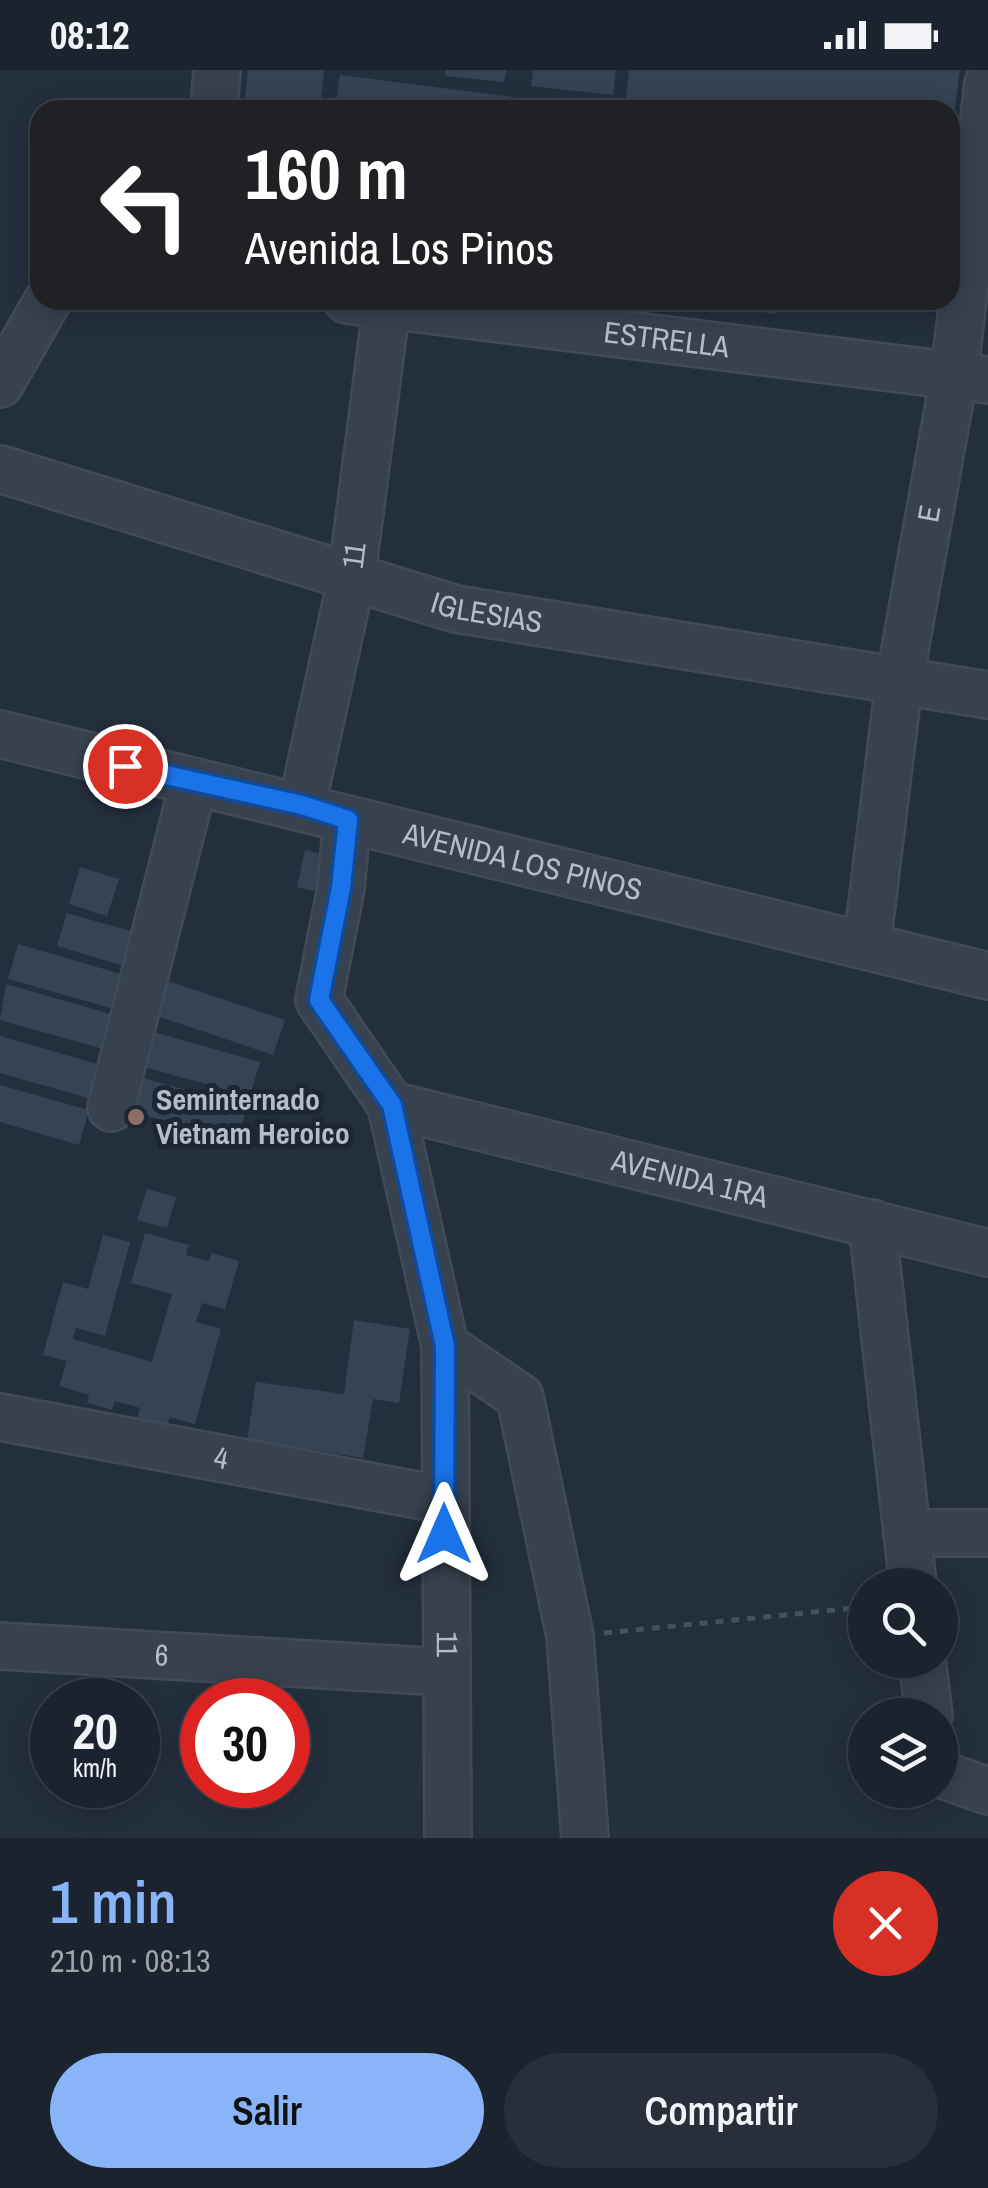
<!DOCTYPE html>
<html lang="es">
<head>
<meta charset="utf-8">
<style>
	:root { --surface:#1b232e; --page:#282f3a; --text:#f1f3f6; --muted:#a0a4aa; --line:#39404a; --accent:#8ab4f8 }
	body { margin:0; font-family:"Archivo Narrow",sans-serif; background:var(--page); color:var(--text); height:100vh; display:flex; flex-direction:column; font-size:38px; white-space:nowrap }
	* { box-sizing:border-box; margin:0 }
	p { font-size:32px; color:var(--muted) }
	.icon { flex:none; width:55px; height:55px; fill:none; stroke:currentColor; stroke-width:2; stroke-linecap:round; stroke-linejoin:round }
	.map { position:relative; height:1768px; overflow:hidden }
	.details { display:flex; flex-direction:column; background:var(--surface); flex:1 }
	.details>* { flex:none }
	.hud { position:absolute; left:30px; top:30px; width:930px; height:210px; border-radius:30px; box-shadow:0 5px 25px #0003,0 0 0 2px var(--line); background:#202124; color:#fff; overflow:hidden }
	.buttons { position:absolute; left:848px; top:1498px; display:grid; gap:20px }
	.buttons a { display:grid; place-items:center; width:110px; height:110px; border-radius:50%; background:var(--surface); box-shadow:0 5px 25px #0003,0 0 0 2px var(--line); font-size:50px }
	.speed { position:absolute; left:30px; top:1608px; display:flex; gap:20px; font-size:50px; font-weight:700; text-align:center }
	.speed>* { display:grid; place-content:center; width:130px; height:130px; border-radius:50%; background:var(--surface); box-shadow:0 5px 25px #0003,0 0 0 2px var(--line); line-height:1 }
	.speed small { font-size:25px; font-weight:400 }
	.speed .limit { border:15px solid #d22; background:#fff; color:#111 }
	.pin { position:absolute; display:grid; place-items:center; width:85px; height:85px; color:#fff; margin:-42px; border:5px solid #fff; border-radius:50%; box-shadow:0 2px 10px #0007 }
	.me { position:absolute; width:110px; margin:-55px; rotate:0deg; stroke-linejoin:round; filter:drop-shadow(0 0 8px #0008) }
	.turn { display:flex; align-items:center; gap:35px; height:210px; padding:0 50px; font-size:45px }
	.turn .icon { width:130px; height:130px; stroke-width:2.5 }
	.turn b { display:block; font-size:70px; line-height:85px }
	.round { display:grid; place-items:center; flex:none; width:105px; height:105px; border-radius:52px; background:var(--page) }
	.summary { display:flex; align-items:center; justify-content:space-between; height:170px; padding:0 50px }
	h1 { font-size:60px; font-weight:600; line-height:75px; color:var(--accent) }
	.button { display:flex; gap:20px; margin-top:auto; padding:20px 50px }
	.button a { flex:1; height:115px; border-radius:60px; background:var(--accent); color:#111; font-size:40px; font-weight:600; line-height:115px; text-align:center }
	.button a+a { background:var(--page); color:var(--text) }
	.status { display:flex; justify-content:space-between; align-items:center; height:70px; padding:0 50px; background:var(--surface); direction:ltr }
	.status svg { height:28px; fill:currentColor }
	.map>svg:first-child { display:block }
	.building { fill:#364354 }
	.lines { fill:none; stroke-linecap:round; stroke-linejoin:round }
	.minor-casing { stroke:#414a57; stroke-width:50 }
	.path { stroke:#3f5557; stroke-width:5; stroke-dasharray:8 8; stroke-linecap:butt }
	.minor { stroke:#38414e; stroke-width:45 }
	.route-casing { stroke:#114b97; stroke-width:25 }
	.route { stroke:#1a73e8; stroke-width:18 }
	.education-dot { fill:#8d6e63; stroke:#1d2633; stroke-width:4 }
	.labels { text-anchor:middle; stroke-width:10; stroke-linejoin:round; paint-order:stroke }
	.street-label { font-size:30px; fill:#b4bcc9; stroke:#1d2633 }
	.poi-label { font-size:30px; font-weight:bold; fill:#b4bcc9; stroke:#1d2633; text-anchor:start }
</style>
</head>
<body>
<div class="status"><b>08:12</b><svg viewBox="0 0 49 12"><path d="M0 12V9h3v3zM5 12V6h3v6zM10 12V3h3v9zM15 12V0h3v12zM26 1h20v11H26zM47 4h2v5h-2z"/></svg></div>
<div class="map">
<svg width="988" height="1768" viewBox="0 0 988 1768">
	<rect width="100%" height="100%" fill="#242f3e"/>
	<g class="building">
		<polygon points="248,0 324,0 320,40 244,40"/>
		<polygon points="446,0 506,0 504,12 445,6"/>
		<polygon points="533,0 616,0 613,25 531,16"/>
		<polygon points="629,0 960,0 952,58 950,40 703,40 626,30"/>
		<polygon points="340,5 598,38 597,40 335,40"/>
		<polygon points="668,230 777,230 776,244"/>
		<polygon points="305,780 331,786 323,823 297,817"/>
		<polygon points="80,797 119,809 107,846 69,834"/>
		<polygon points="67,843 141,864 131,898 57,876"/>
		<polygon points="18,874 128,906 118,940 8,909"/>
		<polygon points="165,910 285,950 273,985 154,945"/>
		<polygon points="6,914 117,946 107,980 0,950"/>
		<polygon points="150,961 260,992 250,1026 140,996"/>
		<polygon points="0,966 104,996 95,1030 0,1003"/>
		<polygon points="136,1006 247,1037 237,1071 126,1040"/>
		<polygon points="0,1015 89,1040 79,1075 0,1052"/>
		<polygon points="147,1119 176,1127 167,1158 137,1150"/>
		<polygon points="145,1163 189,1175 186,1185 209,1191 212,1183 239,1191 225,1239 202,1233 196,1252 221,1259 195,1354 170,1347 167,1355 138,1347 140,1338 115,1331 112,1340 87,1333 89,1325 59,1316 67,1291 43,1285 63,1212 88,1219 103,1165 130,1172 105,1266 76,1258 73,1269 152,1292 172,1224 131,1213"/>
		<polygon points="354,1250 410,1259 399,1333 373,1329 363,1388 247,1370 256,1312 344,1324"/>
	</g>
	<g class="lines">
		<g class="minor-casing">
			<g id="minor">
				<polyline points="214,40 217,0"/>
				<path id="s1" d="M 347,230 L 988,310"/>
				<polyline points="0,314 48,230"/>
				<path id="s2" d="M 0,399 L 456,539 L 988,625"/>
				<path id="s3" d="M 0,664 L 988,906"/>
				<path id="s4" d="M 302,735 L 351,511 L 387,233"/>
				<path id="s5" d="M 347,750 L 341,818 L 319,930 L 391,1035 L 445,1276 L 448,1768"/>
				<path id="s6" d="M 867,874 L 899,613 L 954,307 L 988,14"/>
				<path id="s7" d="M 391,1035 L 988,1183"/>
				<polyline points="111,1038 193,715"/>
				<polyline points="872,1153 913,1515"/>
				<polyline points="445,1276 520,1327 570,1566 585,1768"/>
				<path id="s8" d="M 0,1347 L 444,1430"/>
				<polyline points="907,1463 988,1463"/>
				<path id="s9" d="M 0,1576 L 444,1602"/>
				<polyline points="922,1590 929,1645"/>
				<polyline points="940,1704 988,1721"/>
			</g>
		</g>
		<polyline class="path" points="604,1563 865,1537"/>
		<use href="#minor" class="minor"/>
	</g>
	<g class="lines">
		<g class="route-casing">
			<polyline id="route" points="125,696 302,735 348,750 341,818 319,930 392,1035 445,1276 444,1464"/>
		</g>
		<use href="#route" class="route"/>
	</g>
	<circle class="education-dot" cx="136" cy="1047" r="10"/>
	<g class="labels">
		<g class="street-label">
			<text dy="10" stroke="none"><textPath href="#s1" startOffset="322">ESTRELLA</textPath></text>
			<text dy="10" stroke="none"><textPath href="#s6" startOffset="435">E</textPath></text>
			<text dy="10" stroke="none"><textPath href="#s4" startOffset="255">11</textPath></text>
			<text dy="10" stroke="none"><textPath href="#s2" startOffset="508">IGLESIAS</textPath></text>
			<text dy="10" stroke="none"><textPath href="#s3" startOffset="538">AVENIDA LOS PINOS</textPath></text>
			<text dy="10" stroke="none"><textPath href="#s7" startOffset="308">AVENIDA 1RA</textPath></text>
			<text dy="10" stroke="none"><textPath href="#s8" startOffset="225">4</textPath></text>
			<text dy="10" stroke="none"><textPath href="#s5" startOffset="855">11</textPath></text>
			<text dy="10" stroke="none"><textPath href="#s9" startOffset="162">6</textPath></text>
		</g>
		<g class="poi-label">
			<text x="156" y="1040">Seminternado<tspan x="156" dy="34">Vietnam Heroico</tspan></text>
		</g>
	</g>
</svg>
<div class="buttons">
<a><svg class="icon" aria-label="search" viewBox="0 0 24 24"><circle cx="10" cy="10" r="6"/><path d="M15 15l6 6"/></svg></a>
<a><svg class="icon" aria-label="layers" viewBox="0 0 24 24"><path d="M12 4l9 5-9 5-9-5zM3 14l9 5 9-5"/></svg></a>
</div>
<div class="speed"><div>20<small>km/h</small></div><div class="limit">30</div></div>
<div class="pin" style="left:125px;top:696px;background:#d93025"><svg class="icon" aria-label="arrive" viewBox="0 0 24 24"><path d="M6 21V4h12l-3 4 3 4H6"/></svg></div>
<svg class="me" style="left:444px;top:1464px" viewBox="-20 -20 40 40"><path d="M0-17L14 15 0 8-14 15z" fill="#1a73e8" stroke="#fff" stroke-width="4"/></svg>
<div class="hud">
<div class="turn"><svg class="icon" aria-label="left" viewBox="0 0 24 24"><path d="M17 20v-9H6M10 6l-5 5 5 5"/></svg><div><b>160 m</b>Avenida Los Pinos</div></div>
</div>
</div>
<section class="details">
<div class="summary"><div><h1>1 min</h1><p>210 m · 08:13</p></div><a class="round" style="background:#d93025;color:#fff"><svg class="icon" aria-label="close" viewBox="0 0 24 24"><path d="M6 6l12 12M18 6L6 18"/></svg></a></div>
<div class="button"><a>Salir</a><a>Compartir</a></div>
</section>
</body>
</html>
